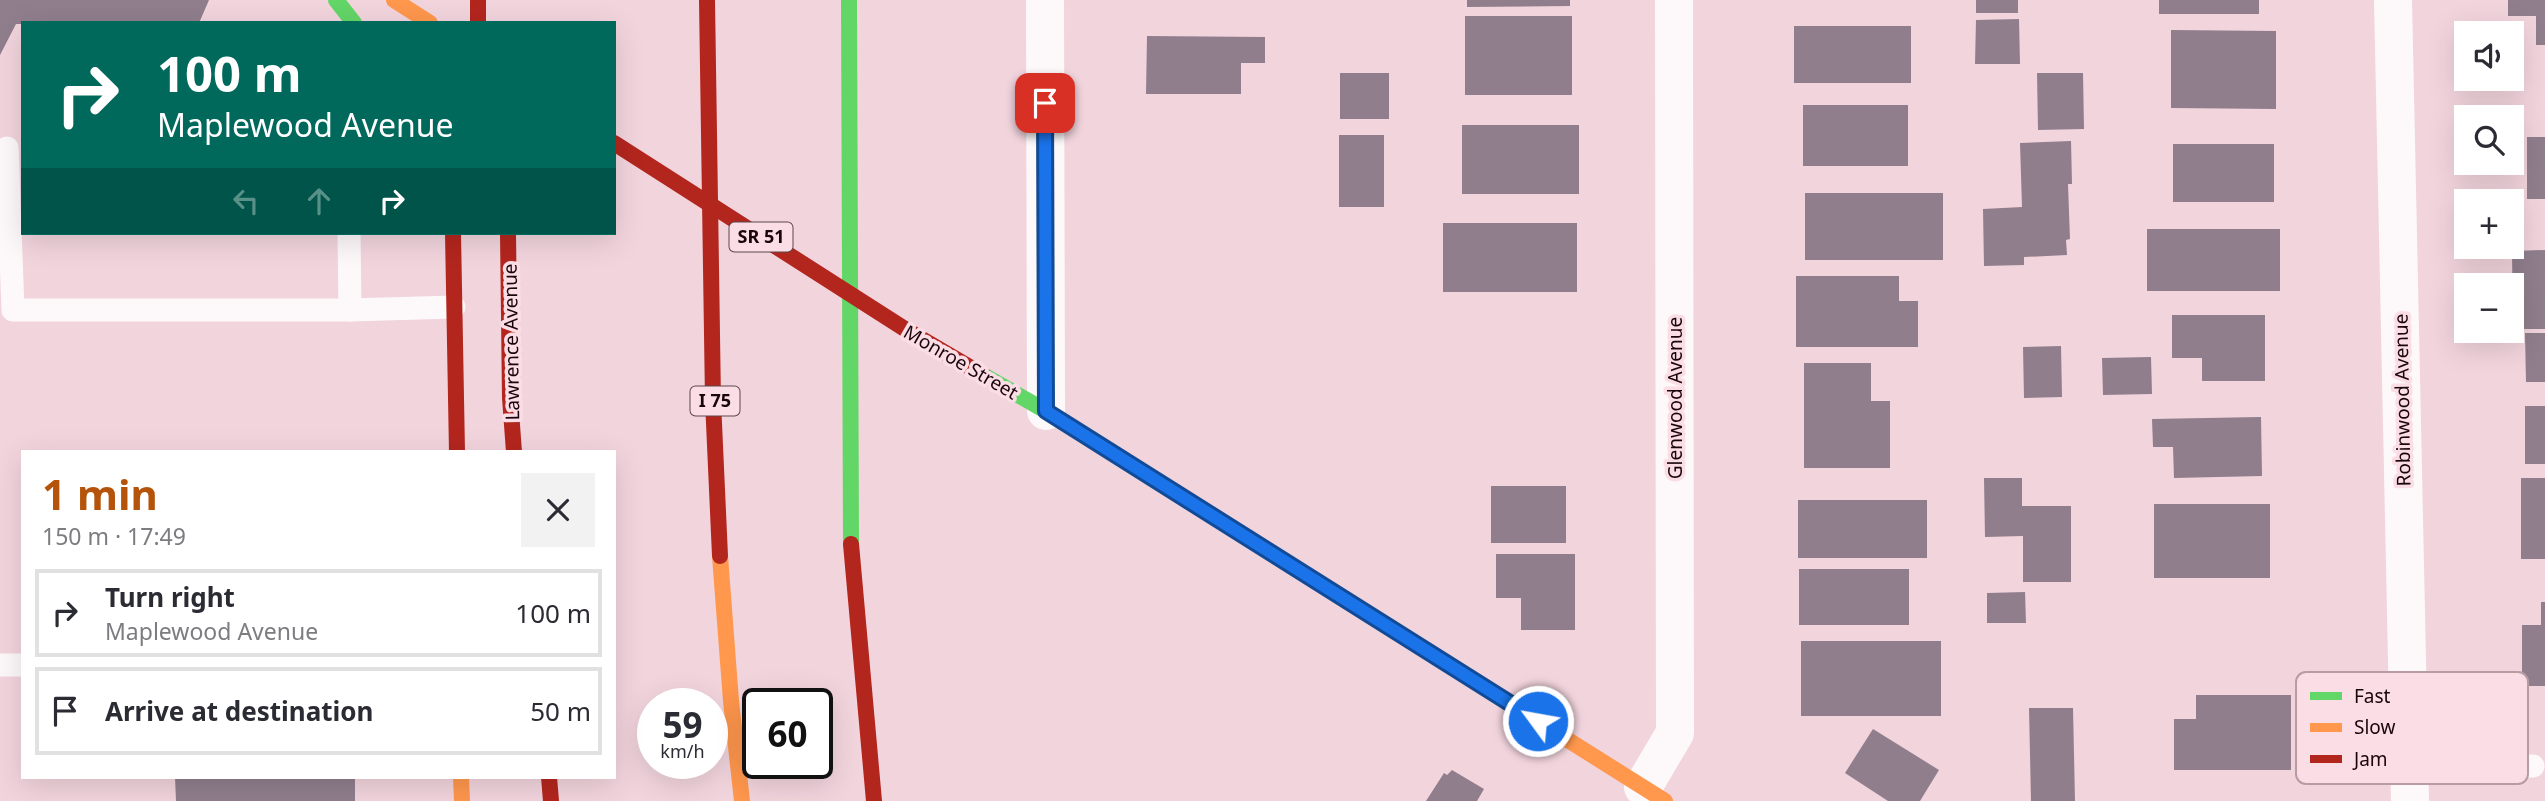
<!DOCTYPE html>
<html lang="en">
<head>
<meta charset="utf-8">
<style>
	:root { --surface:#fff; --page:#f2f2f3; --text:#2b2b33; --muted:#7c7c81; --line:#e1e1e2; --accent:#b45309 }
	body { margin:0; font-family:"Noto Sans",sans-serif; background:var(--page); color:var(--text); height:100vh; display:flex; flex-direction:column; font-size:26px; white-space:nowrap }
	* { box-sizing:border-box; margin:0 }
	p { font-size:23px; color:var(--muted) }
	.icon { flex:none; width:38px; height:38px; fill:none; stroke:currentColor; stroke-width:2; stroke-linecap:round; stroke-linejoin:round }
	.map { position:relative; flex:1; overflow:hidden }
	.sheet { position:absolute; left:21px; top:450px; width:595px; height:329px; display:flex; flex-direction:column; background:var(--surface); border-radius:0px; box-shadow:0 7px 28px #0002 }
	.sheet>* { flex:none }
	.banner { position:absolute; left:21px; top:21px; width:595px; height:214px; border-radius:0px; box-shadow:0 7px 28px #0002; background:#00695c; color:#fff; overflow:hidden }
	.controls { position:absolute; left:2454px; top:21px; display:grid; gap:14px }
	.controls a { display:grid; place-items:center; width:70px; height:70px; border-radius:0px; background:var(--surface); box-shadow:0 7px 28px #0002; font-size:35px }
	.speed { position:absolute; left:637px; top:688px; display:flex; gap:14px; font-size:35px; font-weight:700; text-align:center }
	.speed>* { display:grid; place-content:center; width:91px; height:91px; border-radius:50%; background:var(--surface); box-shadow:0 7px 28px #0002; line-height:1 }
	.speed small { font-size:18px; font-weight:400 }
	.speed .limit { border:4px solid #111; border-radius:10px; background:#fff; color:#111 }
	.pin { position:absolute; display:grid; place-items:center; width:60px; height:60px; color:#fff; margin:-30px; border-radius:14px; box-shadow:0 4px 10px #0006 }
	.me { position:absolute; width:77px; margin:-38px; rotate:302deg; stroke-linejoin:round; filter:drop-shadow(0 0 5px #0008) }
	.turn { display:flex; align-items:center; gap:24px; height:147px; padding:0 21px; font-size:32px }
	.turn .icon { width:91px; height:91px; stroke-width:2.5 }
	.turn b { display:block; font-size:49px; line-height:60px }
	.lanes { display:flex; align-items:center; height:66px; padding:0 21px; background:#0003; justify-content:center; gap:35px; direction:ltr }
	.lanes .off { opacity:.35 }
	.round { display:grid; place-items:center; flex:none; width:74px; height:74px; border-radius:0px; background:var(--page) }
	.head { display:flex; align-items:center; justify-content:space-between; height:119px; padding:0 21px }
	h1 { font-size:42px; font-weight:700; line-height:52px; color:var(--accent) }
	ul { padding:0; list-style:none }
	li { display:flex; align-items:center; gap:21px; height:88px; margin:0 14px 10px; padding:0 7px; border:4px solid var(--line); border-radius:0px }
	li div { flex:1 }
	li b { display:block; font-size:26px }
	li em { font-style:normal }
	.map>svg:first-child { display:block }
	.building { fill:#907e8c }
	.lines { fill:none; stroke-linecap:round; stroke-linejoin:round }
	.lane { stroke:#fdf9fa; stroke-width:23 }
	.street { stroke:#fdf9fa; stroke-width:38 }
	.fast { stroke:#63d668; stroke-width:16 }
	.slow { stroke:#ff974d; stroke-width:16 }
	.jam { stroke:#b3261e; stroke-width:16 }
	.route-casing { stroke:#114b97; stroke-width:18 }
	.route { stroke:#1a73e8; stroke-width:12 }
	.labels { text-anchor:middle; stroke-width:7; stroke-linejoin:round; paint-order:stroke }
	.shield { fill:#fadde5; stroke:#5d464d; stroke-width:2 }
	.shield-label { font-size:18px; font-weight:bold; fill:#1a050c }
	.street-label { font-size:19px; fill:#1a050c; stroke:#fadde5 }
	.key { fill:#fadde5; stroke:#b79ca4; stroke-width:2 }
	.key-label { font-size:19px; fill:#1a050c }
</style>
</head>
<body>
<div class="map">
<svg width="2545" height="801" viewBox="0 0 2545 801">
	<rect width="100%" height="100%" fill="#f2d4dd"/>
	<g class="building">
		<polygon points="0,0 209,0 199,23 16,24 0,55"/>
		<polygon points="1467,0 1570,0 1570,6 1467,7"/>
		<rect x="1976" y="0" width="42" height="13"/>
		<rect x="2159" y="0" width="100" height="14"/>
		<polygon points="2508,0 2545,0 2545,45 2536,45 2536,16 2508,16"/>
		<rect x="1465" y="16" width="107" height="79"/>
		<polygon points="2019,19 2020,64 1975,64 1976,20"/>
		<rect x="1794" y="26" width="117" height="57"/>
		<polygon points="2171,30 2276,31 2276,109 2171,108"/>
		<polygon points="1147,36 1265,37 1265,63 1241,63 1241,94 1146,94"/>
		<rect x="1340" y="73" width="49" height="46"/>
		<polygon points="2037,73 2083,73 2084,129 2038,130"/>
		<rect x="1803" y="105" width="105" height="61"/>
		<rect x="1462" y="125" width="117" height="69"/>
		<rect x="1339" y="135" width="45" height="72"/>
		<rect x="2527" y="137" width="18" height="62"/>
		<polygon points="2071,141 2072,184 2068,184 2070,239 2066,240 2067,255 2024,257 2024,265 1984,266 1983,209 2022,207 2020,143"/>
		<rect x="2173" y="144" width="101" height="58"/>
		<rect x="1805" y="193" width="138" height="67"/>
		<rect x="1443" y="223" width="134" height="69"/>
		<rect x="2147" y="229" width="133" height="62"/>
		<polygon points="2545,250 2545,329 2513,329 2512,251"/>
		<polygon points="1796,276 1899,276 1899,301 1918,301 1918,347 1796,347"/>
		<polygon points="2172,315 2265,315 2265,381 2202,381 2202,358 2172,358"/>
		<polygon points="2525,333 2545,333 2545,382 2526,382"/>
		<polygon points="2061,346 2062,397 2024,398 2023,347"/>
		<polygon points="2151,357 2152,394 2103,395 2102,358"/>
		<polygon points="1804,363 1871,363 1871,401 1890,401 1890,468 1804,468"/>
		<rect x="2525" y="406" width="20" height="58"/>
		<polygon points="2261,417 2262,476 2174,478 2173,447 2153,447 2152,419"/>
		<polygon points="1984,478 2022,478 2022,506 2071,506 2071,582 2023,582 2023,536 1985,537"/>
		<rect x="2521" y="478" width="24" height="81"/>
		<rect x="1491" y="486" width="75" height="57"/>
		<rect x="1798" y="500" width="129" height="58"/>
		<rect x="2154" y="504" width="116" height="74"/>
		<polygon points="1496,554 1575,554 1575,630 1521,630 1521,598 1496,598"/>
		<rect x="1799" y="569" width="110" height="56"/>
		<polygon points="2025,592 2026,623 1987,623 1987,593"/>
		<polygon points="2541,602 2545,602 2545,686 2522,686 2522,625 2541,625"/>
		<rect x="1801" y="641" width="140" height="75"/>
		<polygon points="2196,695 2291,695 2291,770 2174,770 2174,719 2196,719"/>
		<polygon points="2029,708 2073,708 2075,801 2031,801"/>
		<polygon points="1873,729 1939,770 1920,801 1888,801 1845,773"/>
		<polygon points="1452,770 1484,789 1477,801 1426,801 1444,773 1447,775"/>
		<polygon points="175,777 355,777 355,801 176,801"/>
	</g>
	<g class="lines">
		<g class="lane">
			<polyline points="7,148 13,310 350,310"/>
			<polyline points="349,233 350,310 454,307"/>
			<polyline points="0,665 23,665"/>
			<polyline points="2409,768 2533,766"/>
		</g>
		<g class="street">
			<polyline points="1045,0 1046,411"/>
			<polyline points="2393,0 2410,801"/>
			<polyline points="1643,787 1675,733 1674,0"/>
		</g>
		<g class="fast">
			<polyline points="336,0 354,23"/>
			<polyline points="849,0 851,544"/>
			<polyline points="983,375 1046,411 1366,613"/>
		</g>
		<g class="slow">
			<polyline points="394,0 430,23"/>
			<polyline points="720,556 731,701 742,801"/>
			<polyline points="1366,613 1665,801"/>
			<polyline points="461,777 462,801"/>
		</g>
		<g class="jam">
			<polyline points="478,0 478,23"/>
			<polyline points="707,0 713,401 720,556"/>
			<polyline points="614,143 908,331 983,375"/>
			<polyline points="453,233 457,452"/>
			<polyline points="508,233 510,398 514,452"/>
			<polyline points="851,544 874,801"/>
			<polyline points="549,777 551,801"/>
		</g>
	</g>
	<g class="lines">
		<g class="route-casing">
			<polyline id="route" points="1045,103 1046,411 1538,721"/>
		</g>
		<use href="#route" class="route"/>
	</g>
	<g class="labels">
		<g class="shield">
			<rect x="729.5" y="222.5" width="63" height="29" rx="5"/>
			<rect x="690.5" y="386.5" width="49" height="29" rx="5"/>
		</g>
		<g class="shield-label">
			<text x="761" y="243">SR 51</text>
			<text x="715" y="407">I 75</text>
		</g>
		<g class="street-label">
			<text transform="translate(511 342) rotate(-91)" y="7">Lawrence Avenue</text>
			<text transform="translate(961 362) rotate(30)" y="7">Monroe Street</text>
			<text transform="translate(1675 398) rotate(-90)" y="7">Glenwood Avenue</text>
			<text transform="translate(2402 400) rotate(-91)" y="7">Robinwood Avenue</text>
		</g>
	</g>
	<rect x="2296" y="672" width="232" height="112" rx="10" class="key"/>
	<rect x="2310" y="692" width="32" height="8" fill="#63d668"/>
	<rect x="2310" y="723" width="32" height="9" fill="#ff974d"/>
	<rect x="2310" y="755" width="32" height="8" fill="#b3261e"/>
	<g class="key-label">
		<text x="2354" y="703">Fast</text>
		<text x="2354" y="734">Slow</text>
		<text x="2354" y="766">Jam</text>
	</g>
</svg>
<div class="controls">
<a><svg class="icon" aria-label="sound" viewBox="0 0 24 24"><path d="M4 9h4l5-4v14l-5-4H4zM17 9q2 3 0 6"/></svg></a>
<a><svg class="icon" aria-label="search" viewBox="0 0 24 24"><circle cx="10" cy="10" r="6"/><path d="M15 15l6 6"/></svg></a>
<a>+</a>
<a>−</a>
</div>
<div class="speed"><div>59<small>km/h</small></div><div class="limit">60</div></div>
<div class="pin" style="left:1045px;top:103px;background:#d93025"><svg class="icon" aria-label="arrive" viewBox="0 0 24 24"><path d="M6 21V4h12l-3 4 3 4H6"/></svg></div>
<svg class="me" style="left:1538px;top:721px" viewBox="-20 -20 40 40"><circle r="17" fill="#1a73e8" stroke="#fff" stroke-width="3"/><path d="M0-11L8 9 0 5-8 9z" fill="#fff"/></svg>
<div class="banner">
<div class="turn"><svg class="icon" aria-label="right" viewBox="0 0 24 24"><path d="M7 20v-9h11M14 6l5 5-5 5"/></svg><div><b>100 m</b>Maplewood Avenue</div></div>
<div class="lanes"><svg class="icon off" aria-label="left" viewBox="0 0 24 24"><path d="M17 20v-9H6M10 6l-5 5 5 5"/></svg><svg class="icon off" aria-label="ahead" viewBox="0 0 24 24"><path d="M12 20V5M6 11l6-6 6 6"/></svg><svg class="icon" aria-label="right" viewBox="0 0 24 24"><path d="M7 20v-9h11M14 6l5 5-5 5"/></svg></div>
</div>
<section class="sheet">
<div class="head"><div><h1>1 min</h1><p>150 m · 17:49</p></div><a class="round"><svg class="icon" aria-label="close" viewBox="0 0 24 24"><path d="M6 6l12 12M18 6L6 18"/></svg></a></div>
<ul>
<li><svg class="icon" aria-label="right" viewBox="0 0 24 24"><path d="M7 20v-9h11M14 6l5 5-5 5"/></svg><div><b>Turn right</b><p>Maplewood Avenue</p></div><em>100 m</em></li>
<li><svg class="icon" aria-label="arrive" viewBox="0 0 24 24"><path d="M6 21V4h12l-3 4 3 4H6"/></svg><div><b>Arrive at destination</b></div><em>50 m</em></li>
</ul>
</section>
</div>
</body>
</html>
